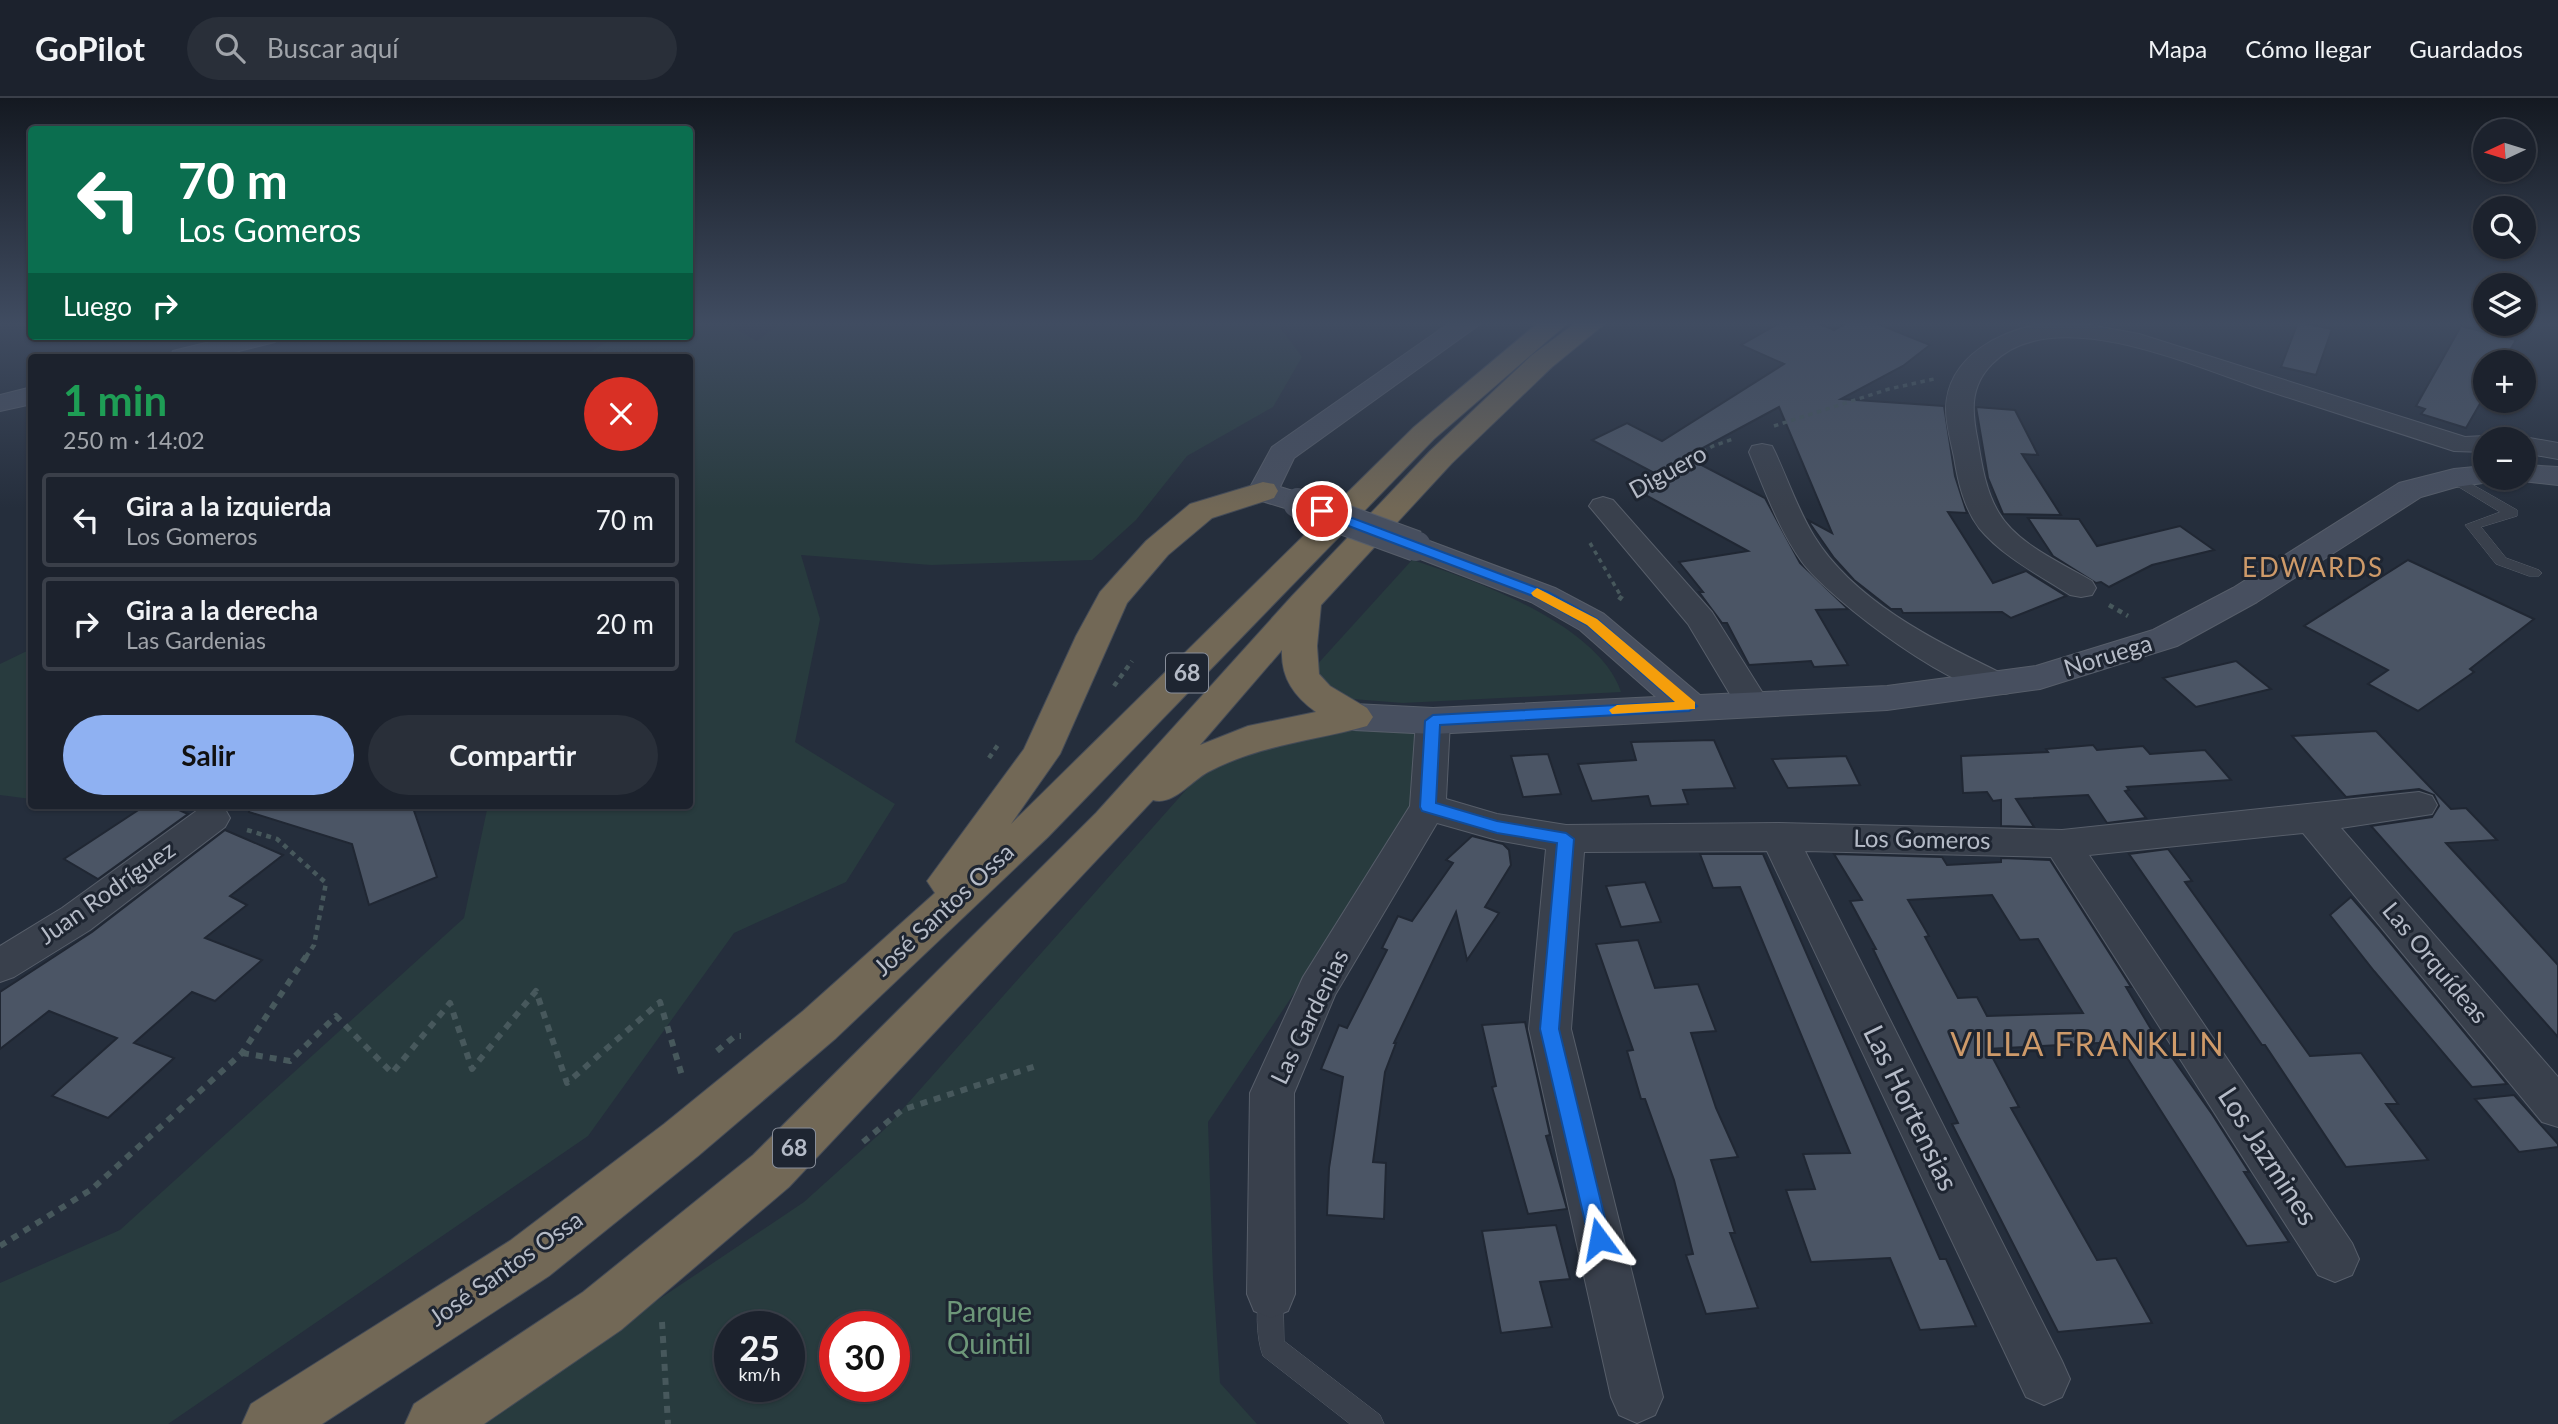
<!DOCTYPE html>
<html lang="es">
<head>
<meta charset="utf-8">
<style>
	:root { --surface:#1c222d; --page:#292f39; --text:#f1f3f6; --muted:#a0a4aa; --line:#3a3f49; --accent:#8fb1f2 }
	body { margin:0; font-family:Lato,sans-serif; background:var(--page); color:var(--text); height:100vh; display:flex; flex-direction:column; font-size:26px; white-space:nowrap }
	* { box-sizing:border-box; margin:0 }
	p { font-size:23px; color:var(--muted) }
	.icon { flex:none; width:38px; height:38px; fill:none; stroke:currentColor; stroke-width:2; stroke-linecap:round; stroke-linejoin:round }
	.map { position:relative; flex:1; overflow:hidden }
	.drawer { position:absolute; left:28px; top:256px; width:665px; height:455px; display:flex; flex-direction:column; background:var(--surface); border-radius:7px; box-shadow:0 2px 5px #0004,0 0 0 2px var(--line) }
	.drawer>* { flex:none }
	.guide { position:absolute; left:28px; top:28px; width:665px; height:214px; border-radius:7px; box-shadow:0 2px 5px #0004,0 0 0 2px var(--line); background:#0b6e4f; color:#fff; overflow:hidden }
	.needle { width:46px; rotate:266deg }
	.fabs { position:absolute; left:2473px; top:21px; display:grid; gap:14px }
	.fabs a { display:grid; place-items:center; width:63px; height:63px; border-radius:50%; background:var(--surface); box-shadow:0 2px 5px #0004,0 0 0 2px var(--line); font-size:35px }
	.speed { position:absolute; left:714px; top:1213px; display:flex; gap:14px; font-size:35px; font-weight:700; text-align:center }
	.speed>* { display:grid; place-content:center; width:91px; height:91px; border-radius:50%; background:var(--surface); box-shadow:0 2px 5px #0004,0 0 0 2px var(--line); line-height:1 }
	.speed small { font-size:18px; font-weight:400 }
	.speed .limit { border:10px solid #d22; background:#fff; color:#111 }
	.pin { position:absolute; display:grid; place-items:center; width:60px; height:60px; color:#fff; margin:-30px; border:4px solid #fff; border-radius:50%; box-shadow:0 2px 7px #0007 }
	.me { position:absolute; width:77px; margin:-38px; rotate:347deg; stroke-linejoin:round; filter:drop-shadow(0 0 5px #0008) }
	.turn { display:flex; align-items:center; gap:24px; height:147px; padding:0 35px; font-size:32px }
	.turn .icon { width:91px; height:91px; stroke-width:2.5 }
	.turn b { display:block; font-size:49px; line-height:60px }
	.then { display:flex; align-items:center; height:66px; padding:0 35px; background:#0003; gap:14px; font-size:26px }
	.round { display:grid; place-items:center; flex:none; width:74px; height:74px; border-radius:37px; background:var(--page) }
	.head { display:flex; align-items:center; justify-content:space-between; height:119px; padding:0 35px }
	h1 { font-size:42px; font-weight:700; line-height:52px; color:#1e9e55 }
	.primary-button { display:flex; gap:14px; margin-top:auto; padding:14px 35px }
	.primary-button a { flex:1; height:80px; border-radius:42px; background:var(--accent); color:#111; font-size:28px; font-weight:700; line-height:80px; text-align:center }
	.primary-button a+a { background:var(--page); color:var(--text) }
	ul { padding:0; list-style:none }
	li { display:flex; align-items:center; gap:21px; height:94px; margin:0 14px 10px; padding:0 21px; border:4px solid var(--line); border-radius:7px }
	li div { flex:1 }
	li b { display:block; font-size:26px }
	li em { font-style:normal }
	header { display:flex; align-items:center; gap:42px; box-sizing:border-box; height:98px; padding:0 35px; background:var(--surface); border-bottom:2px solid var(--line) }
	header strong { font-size:33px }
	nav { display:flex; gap:38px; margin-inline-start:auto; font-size:24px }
	.search { width:490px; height:63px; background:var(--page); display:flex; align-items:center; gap:18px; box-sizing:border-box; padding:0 24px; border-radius:38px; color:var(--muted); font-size:26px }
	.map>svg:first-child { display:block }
	.green { fill:#283b3e; fill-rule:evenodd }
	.building { fill:#4b5565; stroke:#202733; stroke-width:2; fill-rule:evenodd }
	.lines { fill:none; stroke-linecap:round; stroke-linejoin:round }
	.lane-casing { stroke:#575e6a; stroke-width:1 }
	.street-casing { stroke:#575e6a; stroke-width:2 }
	.secondary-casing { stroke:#575e6a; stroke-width:2 }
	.highway-casing { stroke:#444b57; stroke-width:2 }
	.path-far2 { stroke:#47585c; stroke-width:3.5; stroke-dasharray:4.5 4.5; stroke-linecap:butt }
	.path-far1 { stroke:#47585c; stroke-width:4.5; stroke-dasharray:5 5; stroke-linecap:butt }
	.path { stroke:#47585c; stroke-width:6; stroke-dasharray:7 7; stroke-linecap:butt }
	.lane { fill:#39404c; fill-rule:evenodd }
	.street { fill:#39404c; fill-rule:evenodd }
	.secondary { fill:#474f5f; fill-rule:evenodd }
	.highway { fill:#726856; fill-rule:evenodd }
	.secondary-bridge-casing { stroke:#575e6a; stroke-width:32; stroke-linecap:butt }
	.secondary-bridge { stroke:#474f5f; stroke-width:30 }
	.route { fill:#1a73e8; stroke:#114b97; stroke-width:2 }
	.slow { fill:#f59e0b }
	.labels { text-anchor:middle; stroke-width:6; stroke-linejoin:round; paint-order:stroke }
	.shield { fill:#1e2531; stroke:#888e9a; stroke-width:2 }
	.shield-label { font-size:23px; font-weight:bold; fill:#b5bbc7 }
	.street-label { font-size:24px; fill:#b5bbc7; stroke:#1e2531 }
	.neighbourhood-label { font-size:26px; letter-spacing:2px; fill:#ce9a69; stroke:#1e2531 }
	.near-street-label { font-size:28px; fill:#b5bbc7; stroke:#1e2531 }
	.near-park-label { font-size:28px; fill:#6d9779; stroke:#1e2531 }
	.near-neighbourhood-label { font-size:32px; letter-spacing:2px; fill:#ce9a69; stroke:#1e2531 }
</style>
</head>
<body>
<header>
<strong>GoPilot</strong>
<div class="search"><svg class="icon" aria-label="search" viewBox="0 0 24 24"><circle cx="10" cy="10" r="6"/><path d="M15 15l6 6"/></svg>Buscar aquí</div>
<nav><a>Mapa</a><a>Cómo llegar</a><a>Guardados</a></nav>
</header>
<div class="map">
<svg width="2558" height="1326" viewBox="0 0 2558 1326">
	<rect width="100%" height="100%" fill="#252e3c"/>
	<g class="green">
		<polygon points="690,224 723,224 757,243 782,224 1276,224 1302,259 1273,309 1187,358 1136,422 1092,462 931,467 801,457 820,521 795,644 895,706 846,784 734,835 588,1038 168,1326 0,1326 0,1185 120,1132 464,820 488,707 690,707 690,259 580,259 618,238 690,238"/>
		<path d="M 1412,462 C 1475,482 1598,526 1621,594 L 1403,605 L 1340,600 L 1317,590 L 1314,570 Z"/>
		<polygon points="31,551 31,701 0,697 0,566"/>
		<path d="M 1419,632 L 1420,707 L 1208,1024 L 1213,1179 L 1220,1285 L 1257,1326 L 473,1326 L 804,1104 L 885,1031 L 1193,684 L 1266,640 L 1345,633 ZM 730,1228 L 789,1228 L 789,1288 L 730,1288 ZM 835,1228 L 894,1228 L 894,1288 L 835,1288 Z"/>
	</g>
	<g class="building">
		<polygon points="1781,224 1814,224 1834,232 1849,224 1873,224 1930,247 1903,268 1841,301 1944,308 1955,378 1967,415 1948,414 1993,485 2026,473 2066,498 2011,520 2002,514 1903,515 1901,511 1891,511 1854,482 1834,460 1811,427 1808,422 1832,435 1779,309 1686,359 1765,400 1800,465 1848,511 1816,512 1848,567 1814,569 1811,563 1749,567 1727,525 1722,525 1699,494 1703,494 1679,464 1748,453 1638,393 1662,379 1592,342 1627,325 1662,343 1784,266 1741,247"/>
		<polygon points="2298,224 2332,231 2316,277 2281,269"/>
		<polygon points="2461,228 2516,242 2503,264 2485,264 2485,297 2466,330 2421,316 2425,311 2416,308"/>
		<polygon points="1976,309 2015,312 2038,357 2022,356 2061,417 2003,416 1988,380"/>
		<polygon points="2028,420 2079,421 2097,448 2180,428 2214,452 2152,467 2109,489 2101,484 2096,485 2053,458"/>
		<polygon points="2408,462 2534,521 2470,571 2474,574 2418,613 2368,586 2388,572 2304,528"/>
		<polygon points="2236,563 2271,591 2196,609 2163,580"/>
		<polygon points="2376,633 2451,711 2466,710 2497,742 2446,745 2558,867 2558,939 2371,728 2432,719 2439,708 2434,697 2419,691 2346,699 2292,638"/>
		<polygon points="1714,642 1735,690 1683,692 1688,706 1651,708 1648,698 1592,703 1578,666 1636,662 1631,644"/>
		<polygon points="2093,647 2097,652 2143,648 2150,656 2205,652 2231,682 2127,689 2129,692 2125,693 2146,720 2107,725 2088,697 2016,701 2034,729 2001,728 2001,702 1993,703 1987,694 1963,695 1961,658 2048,654 2046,651"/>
		<polygon points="1548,656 1561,696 1523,699 1511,658"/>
		<polygon points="1846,658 1860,687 1788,690 1772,661"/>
		<polygon points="146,707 168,707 188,716 98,781 64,761"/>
		<polygon points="250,707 412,707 437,779 369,807 352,746 249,714"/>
		<polygon points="225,732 283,757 230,798 247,807 205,840 262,862 215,903 192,894 134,945 174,960 108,1020 52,998 117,940 49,913 0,951 0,894 92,834"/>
		<polygon points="1472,738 1503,746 1509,752 1511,767 1485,809 1499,815 1467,862 1456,814 1394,945 1396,945 1385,974 1373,1064 1386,1065 1384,1121 1327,1117 1329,1070 1343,979 1321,971 1339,927 1347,930 1387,852 1382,850 1398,818 1412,823 1453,765 1446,762"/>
		<polygon points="2168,751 2192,783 2185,784 2310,958 2361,955 2398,1006 2386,1006 2428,1062 2346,1069 2265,947 2262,947 2129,756"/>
		<polygon points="1700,756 1763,756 1940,1161 1946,1161 1976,1228 1920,1232 1890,1160 1811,1164 1786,1092 1815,1091 1803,1056 1850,1055 1740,789 1713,790"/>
		<path d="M 1834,756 L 1942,759 L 1947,767 L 2001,764 L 2001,760 L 2050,762 L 2131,889 L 2126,889 L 2167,958 L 2171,958 L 2212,1016 L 2249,1074 L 2244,1074 L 2289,1144 L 2247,1148 L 2117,944 L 1988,951 L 2019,1009 L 2011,1010 L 2097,1162 L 2116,1160 L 2152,1225 L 2058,1234 L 1952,1026 L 1958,1025 L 1873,851 L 1876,851 L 1850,803 L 1862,802 ZM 1992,797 L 2020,842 L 2038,841 L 2083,915 L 1987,918 L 1977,899 L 1958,900 L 1925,839 L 1929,838 L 1908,802 Z"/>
		<polygon points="1645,784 1661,824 1621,829 1606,788"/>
		<polygon points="2351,799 2378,830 2507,986 2472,989 2374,873 2330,817"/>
		<polygon points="1638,842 1655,890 1698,886 1716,933 1691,935 1716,1010 1738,1059 1711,1062 1735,1135 1730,1135 1758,1210 1706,1216 1686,1157 1693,1156 1674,1082 1645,1001 1641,1001 1627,953 1633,952 1596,846"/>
		<polygon points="1525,924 1550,1037 1546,1038 1567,1111 1528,1116 1492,989 1496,988 1482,927"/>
		<polygon points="2514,997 2558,1046 2558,1049 2519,1054 2475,1001"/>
		<polygon points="1556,1127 1570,1181 1540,1184 1552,1229 1501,1235 1482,1133"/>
	</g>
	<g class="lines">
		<g class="lane-casing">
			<g id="lane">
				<polygon points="2454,376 2517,412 2517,418 2481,429 2506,460 2539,472 2542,475 2539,478 2529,478 2496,466 2465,427 2500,414 2449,383 2447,380"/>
				<path d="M 1271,1184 L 1280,1188 L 1283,1196 L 1284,1243 L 1380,1317 L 1384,1326 L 1350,1326 L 1263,1258 C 1256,1240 1255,1205 1262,1188 Z"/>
			</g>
		</g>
		<g class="street-casing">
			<g id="street">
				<path d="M 2048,225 L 2090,227 L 2139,236 L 2465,339 L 2485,338 L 2495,341 L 2485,341 L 2485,354 L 2454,353 C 2390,332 2326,312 2262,291 C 2192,268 2053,203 1992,266 C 1969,289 1972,315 1978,344 C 1982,368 1986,394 1999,415 C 2017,446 2062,465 2092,483 L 2096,490 L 2092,497 L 2081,499 L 2070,497 C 2039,477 2003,459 1979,430 C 1964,410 1958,384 1954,359 C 1951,344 1946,327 1946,311 C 1947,257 2003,231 2048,225 Z"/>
				<polygon points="2524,339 2558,345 2558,361 2524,355 2524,341 2515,341"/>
				<path d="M 1762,346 L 1772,348 L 1775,354 C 1788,382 1798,412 1814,438 C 1856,506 1940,545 2009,579 L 2014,587 L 2009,595 C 1966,606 1828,500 1802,464 C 1778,430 1765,392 1749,354 L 1752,348 Z"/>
				<polygon points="1603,399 1613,402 1712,514 1769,605 1764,613 1752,616 1740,613 1688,526 1589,408 1593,402"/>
				<polygon points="1433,612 1445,615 1450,623 1446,701 1497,716 1566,727 1779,725 2062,732 2419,694 2432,698 2437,707 2432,716 2341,730 2558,979 2558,1029 2542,1024 2303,735 2089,757 2352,1145 2359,1161 2352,1177 2335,1184 2318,1177 2051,759 1805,753 2062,1263 2070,1281 2062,1299 2044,1307 2026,1299 1767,753 1584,754 1571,931 1663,1299 1655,1317 1637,1325 1619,1317 1611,1299 1529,931 1546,751 1497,742 1437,725 1335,897 1294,995 1295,1196 1288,1213 1271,1220 1254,1213 1247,1196 1250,995 1303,879 1410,708 1416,623 1421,615"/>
				<polygon points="213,707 225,711 230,720 225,729 90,832 14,879 0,884 0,848 62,810 199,711"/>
			</g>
		</g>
		<g class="secondary-casing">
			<g id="secondary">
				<polygon points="1451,224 1483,224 1294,360 1280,389 1309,398 1314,405 1309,412 1298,414 1252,400 1248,393 1272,349"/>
				<polygon points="234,238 279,238 275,244 215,259 170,259 173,253"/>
				<polygon points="32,289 32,306 0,313 0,297"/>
				<polygon points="2524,367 2558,369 2558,387 2513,382 2511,380 2524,380"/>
				<polygon points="2485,368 2485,380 2498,380 2496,383 2456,389 2421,399 2257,504 2177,548 2040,591 1887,612 1433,636 1354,632 1341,628 1335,619 1341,610 1354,606 1433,610 1656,599 1580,532 1531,504 1405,455 1400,448 1405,441 1416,438 1555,490 1604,516 1700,597 1887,588 2036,568 2153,532 2233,490 2399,385 2454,371"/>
			</g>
		</g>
		<g class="highway-casing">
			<g id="highway">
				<polygon points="1539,224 1569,224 1434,341 1048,739 835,941 698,1058 549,1178 322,1326 242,1326 251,1306 511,1142 664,1026 803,913 935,795 927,783 1024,651 1076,538 1100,494 1146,443 1190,406 1263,384 1274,386 1278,393 1274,400 1212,420 1168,457 1127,505 1060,656 1011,726 1414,329"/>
				<path d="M 1577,224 L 1607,224 L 1552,269 L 1452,365 L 1321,507 L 1317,548 L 1319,576 L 1330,588 L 1367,610 L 1373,619 L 1367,628 C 1313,643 1259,647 1208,674 C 1191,683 1173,708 1153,702 L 789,1089 L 621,1232 L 484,1326 L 405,1326 L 414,1306 L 583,1194 L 753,1057 L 1096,715 L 1292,498 L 1430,353 L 1532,257 ZM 1282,552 C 1281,580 1294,598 1316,614 L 1248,628 L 1200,647 Z"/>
			</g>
		</g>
		<g class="path-far2">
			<polyline points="1774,328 1889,291 1934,281"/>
			<polyline points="1632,394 1713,348 1733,341"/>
			<polyline points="1590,445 1622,500"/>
		</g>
		<g class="path-far1">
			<polyline points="1619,502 1622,498"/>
			<polyline points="2109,507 2128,518"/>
			<polyline points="1114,588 1132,563"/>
			<polyline points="989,660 1000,644"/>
			<polyline points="247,732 277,741 326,785 314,847 306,859"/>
		</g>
		<g class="path">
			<polyline points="717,953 735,938 741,938"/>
			<polyline points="242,955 290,963 336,918 392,975 450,905 472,971 536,893 567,985 660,904 683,981"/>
			<polyline points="863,1044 902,1012 1036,968"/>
			<polyline points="0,1148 92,1091 242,955 307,857"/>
			<polyline points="662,1224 668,1326"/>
		</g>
		<use href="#lane" class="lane"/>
		<use href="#street" class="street"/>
		<use href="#secondary" class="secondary"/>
		<use href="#highway" class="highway"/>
		<g class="secondary-bridge-casing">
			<polyline id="secondary-bridge" points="1298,405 1416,448"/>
		</g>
		<use href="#secondary-bridge" class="secondary-bridge"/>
	</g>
	<linearGradient id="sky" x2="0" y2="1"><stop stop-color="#141921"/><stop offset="0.55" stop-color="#404c61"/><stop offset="1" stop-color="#404c61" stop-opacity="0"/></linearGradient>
	<rect width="2558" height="410" fill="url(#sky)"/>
	<polygon class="route" points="1317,410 1326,410 1548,494 1597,521 1697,608 1689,613 1440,627 1436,705 1497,723 1566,735 1574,741 1559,931 1610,1141 1607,1148 1599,1151 1592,1148 1589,1141 1540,931 1557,745 1497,735 1422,713 1420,709 1425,623 1433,617 1675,604 1587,527 1538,500 1317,416"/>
	<polygon class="slow" points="1537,490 1597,521 1695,604 1695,611 1612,616 1609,612 1617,607 1675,604 1587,527 1533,498 1531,495"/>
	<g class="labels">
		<g class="shield">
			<rect x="1166" y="555.5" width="42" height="39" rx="5"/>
			<rect x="773" y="1030.5" width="42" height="39" rx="5"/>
		</g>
		<g class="shield-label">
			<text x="1187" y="583">68</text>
			<text x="794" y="1058">68</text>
		</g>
		<g class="street-label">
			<text transform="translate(1668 374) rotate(-29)" y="8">Diguero</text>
			<text transform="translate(2108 558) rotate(-17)" y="8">Noruega</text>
			<text transform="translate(1922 742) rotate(1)" y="8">Los Gomeros</text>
			<text transform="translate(107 795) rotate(-35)" y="8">Juan Rodríguez</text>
			<text transform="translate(944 812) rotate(-43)" y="8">José Santos Ossa</text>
			<text transform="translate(2435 865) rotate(50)" y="8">Las Orquídeas</text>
			<text transform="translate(1310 919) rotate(-64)" y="8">Las Gardenias</text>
			<text transform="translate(506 1171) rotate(-35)" y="8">José Santos Ossa</text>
		</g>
		<g class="neighbourhood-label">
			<text x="2313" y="479">EDWARDS</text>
		</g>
		<g class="near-street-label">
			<text transform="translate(1911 1010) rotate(64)" y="10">Las Hortensias</text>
			<text transform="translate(2268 1058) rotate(57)" y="10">Los Jazmines</text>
		</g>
		<g class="near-park-label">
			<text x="989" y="1224">Parque<tspan x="989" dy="32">Quintil</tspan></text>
		</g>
		<g class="near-neighbourhood-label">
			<text x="2088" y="958">VILLA FRANKLIN</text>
		</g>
	</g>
</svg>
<div class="fabs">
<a><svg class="needle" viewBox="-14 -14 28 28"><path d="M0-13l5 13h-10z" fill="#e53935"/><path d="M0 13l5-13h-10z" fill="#a0a4aa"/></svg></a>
<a><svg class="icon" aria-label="search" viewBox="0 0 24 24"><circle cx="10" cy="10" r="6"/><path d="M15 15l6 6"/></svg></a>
<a><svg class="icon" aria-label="layers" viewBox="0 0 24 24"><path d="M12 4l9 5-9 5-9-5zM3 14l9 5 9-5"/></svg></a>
<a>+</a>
<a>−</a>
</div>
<div class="speed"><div>25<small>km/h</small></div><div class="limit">30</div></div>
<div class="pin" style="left:1322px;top:413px;background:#d93025"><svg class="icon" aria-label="arrive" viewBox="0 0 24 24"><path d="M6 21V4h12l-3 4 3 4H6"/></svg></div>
<svg class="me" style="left:1599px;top:1141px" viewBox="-20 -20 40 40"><path d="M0-17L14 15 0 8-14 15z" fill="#1a73e8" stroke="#fff" stroke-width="4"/></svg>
<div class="guide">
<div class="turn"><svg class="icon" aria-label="left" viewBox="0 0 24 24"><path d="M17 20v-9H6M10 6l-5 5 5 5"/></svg><div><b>70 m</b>Los Gomeros</div></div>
<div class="then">Luego<svg class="icon" aria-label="right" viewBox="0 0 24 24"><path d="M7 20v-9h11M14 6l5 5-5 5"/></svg></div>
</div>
<section class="drawer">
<div class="head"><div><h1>1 min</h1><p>250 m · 14:02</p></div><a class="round" style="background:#d93025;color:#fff"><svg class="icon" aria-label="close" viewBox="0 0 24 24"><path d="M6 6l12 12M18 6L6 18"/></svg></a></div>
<ul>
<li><svg class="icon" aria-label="left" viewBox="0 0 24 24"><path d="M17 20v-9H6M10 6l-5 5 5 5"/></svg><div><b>Gira a la izquierda</b><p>Los Gomeros</p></div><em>70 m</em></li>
<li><svg class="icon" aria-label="right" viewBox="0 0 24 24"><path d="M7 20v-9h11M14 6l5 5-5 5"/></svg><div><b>Gira a la derecha</b><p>Las Gardenias</p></div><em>20 m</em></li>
</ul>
<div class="primary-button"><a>Salir</a><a>Compartir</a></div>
</section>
</div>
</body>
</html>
